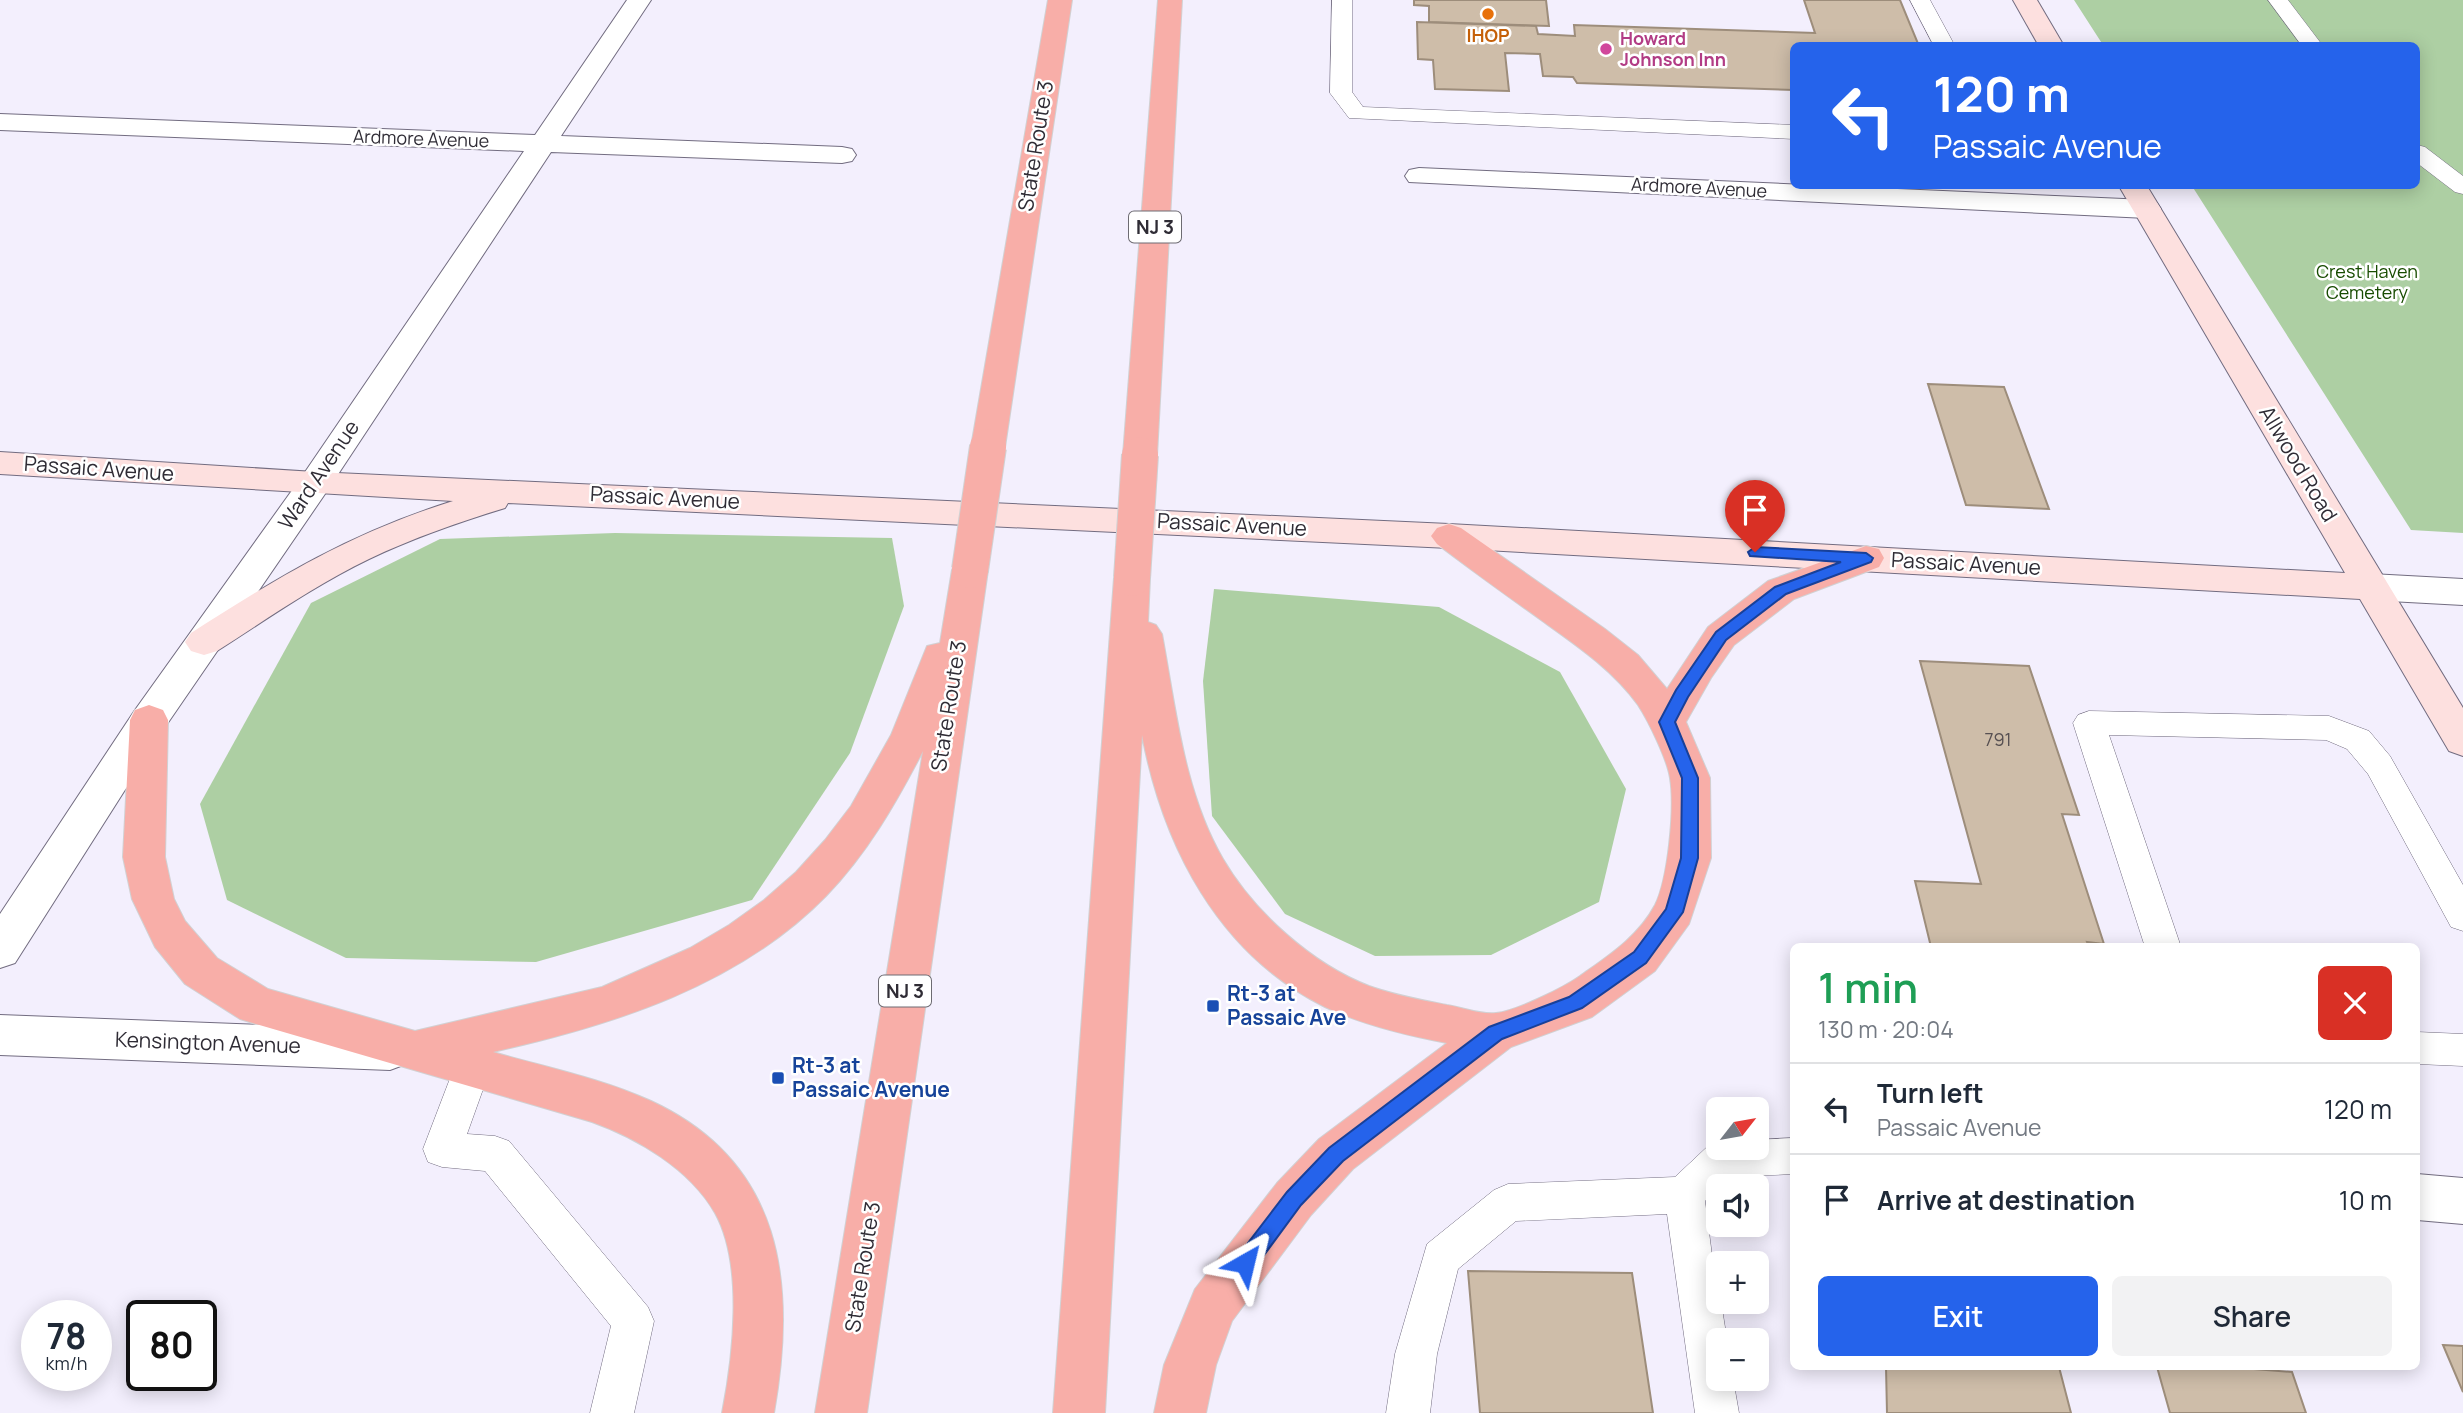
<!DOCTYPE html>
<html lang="en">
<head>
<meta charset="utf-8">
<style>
	:root { --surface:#fff; --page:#f2f2f3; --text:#1f2937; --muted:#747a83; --line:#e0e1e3; --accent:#2563eb }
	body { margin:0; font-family:Manrope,sans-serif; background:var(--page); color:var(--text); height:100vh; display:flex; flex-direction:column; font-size:26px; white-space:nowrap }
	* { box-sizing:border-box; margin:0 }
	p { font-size:23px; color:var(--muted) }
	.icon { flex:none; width:38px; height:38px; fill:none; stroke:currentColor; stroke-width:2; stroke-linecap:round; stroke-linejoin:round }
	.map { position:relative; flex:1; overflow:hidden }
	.sheet { position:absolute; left:1790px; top:943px; width:630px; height:427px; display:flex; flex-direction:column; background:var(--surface); border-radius:10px; box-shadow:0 4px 18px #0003 }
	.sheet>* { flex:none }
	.hud { position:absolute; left:1790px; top:42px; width:630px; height:147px; border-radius:10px; box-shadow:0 4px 18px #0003; background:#2563eb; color:#fff; overflow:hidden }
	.needle { width:46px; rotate:59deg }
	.tools { position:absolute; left:1706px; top:1097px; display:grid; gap:14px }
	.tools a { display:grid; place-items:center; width:63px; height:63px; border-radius:10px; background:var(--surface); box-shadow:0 4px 18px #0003; font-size:35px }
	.speed { position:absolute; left:21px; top:1300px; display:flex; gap:14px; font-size:35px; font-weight:700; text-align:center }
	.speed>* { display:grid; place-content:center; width:91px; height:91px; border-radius:50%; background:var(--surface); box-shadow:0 4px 18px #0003; line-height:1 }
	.speed small { font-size:18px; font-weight:400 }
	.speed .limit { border:4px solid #111; border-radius:10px; background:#fff; color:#111 }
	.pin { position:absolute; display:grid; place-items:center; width:60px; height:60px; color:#fff; margin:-72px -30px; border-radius:50% 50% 50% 0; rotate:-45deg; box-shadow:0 0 7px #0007 }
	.pin .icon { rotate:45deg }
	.me { position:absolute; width:77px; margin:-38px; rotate:37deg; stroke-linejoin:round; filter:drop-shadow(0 0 5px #0008) }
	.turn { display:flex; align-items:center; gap:24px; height:147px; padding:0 28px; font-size:32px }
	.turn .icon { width:91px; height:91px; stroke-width:2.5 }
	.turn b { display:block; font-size:49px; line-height:60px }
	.round { display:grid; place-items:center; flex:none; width:74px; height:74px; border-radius:10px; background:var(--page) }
	.head { display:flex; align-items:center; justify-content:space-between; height:119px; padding:0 28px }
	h1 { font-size:42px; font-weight:600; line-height:52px; color:#1e9e55 }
	.action { display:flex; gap:14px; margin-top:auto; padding:14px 28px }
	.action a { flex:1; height:80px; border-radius:10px; background:var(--accent); color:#fff; font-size:28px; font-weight:600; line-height:80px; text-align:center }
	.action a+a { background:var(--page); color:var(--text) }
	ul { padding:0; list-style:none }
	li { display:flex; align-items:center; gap:21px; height:91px; padding:0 28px; border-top:2px solid var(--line) }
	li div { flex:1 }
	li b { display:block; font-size:26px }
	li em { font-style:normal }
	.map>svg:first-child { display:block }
	.green { fill:#adcfa3 }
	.building { fill:#cebda9; stroke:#9d8d7b; stroke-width:2 }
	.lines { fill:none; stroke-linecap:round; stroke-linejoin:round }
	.service-casing { stroke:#726c80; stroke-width:1 }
	.minor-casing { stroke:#726c80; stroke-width:2 }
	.tertiary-casing { stroke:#726c80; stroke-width:2 }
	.secondary-casing { stroke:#726c80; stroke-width:2 }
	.trunk-casing { stroke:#d1d1d3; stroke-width:2 }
	.service { fill:#fff; fill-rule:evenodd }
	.minor { fill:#fff; fill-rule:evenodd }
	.tertiary { fill:#fff; fill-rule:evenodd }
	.secondary { fill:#fde0df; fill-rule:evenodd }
	.trunk { fill:#f8aea8; fill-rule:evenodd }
	.trunk-bridge-casing { stroke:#d1d1d3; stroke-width:38; stroke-linecap:butt }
	.trunk-bridge { stroke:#f8aea8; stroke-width:36 }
	.route { fill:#2563eb; stroke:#184099; stroke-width:2 }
	.food-dot { fill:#e8710a; stroke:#fff; stroke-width:2.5 }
	.hotel-dot { fill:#d1479c; stroke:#fff; stroke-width:2.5 }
	.transit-dot { fill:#1a4fb4; stroke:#fff; stroke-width:2.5 }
	.labels { text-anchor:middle; stroke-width:5; stroke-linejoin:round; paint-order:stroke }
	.far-food-label { font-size:18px; font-weight:bold; fill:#c56008; stroke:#fff }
	.far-hotel-label { font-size:18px; font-weight:bold; fill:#b23c85; stroke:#fff; text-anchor:start }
	.far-street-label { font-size:18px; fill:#2f2c35; stroke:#fff }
	.far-park-label { font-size:18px; fill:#184c01; stroke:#fff }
	.number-label { font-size:18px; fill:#575052 }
	.shield { fill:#fff; stroke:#6d6b72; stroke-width:2 }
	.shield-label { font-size:19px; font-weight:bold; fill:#2f2c35 }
	.street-label { font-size:21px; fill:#2f2c35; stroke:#fff }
	.transit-label { font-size:21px; font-weight:bold; fill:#164399; stroke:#fff; text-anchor:start }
</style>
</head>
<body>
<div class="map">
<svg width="2463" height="1413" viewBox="0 0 2463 1413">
	<rect width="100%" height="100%" fill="#f3effd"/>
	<g class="green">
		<polygon points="2074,0 2463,0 2463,533 2411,530 2192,186 2417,186 2417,46 2103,45"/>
		<polygon points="615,533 892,538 904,606 850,753 752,900 536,962 346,958 227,900 200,804 311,603 440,539"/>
		<polygon points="1214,589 1439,607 1560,672 1626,789 1599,902 1491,955 1375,956 1285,914 1212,816 1203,681"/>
	</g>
	<g class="building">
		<polygon points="1414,0 1546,0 1549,26 1429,22 1429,6 1414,5"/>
		<polygon points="1804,0 1900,0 1919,46 1794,46 1794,90 1577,83 1573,77 1543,76 1540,54 1505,53 1509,91 1435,89 1433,60 1418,59 1417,22 1536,26 1538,34 1575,36 1574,25 1815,33"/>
		<polygon points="1928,384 2004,387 2049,509 1966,505"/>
		<polygon points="1920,661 2029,666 2079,815 2062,814 2104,944 2087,942 2089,947 1931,947 1915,881 1981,884"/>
		<polygon points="1468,1271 1632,1273 1653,1413 1480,1413"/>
		<polygon points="2443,1345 2463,1346 2463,1392"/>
		<polygon points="1886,1367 2059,1367 2071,1413 1887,1413"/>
		<polygon points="2157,1367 2229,1367 2292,1372 2306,1413 2170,1413"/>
	</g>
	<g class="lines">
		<g class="service-casing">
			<g id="service">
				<polygon points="1332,0 1352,0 1352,92 1363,107 1794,125 1794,139 1349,118 1330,93"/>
				<polygon points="1910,0 1930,0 1955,46 1934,46"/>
				<polygon points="2268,0 2288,0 2323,46 2302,46"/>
				<polygon points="2417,145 2425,147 2463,176 2463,194 2455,192 2417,163"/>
				<polygon points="2089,711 2329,716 2369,731 2390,756 2463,885 2463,931 2451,927 2368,774 2347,749 2326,740 2109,735 2181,947 2145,947 2073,723 2078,715"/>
				<polygon points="2417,1032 2463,1034 2463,1066 2417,1064"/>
				<polygon points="472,1050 485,1055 491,1067 467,1134 495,1136 509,1141 648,1307 654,1321 634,1413 590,1413 611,1326 485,1171 442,1167 428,1162 423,1149 459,1055"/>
				<polygon points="1794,1138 1794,1174 1730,1177 1705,1201 1718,1302 1721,1302 1727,1340 1718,1340 1718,1379 1733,1379 1739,1413 1695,1413 1667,1214 1516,1221 1458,1269 1437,1354 1430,1413 1386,1413 1395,1354 1427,1244 1494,1190 1508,1184 1675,1177 1707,1147 1718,1143 1718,1148 1757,1148 1757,1140"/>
			</g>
		</g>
		<g class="minor-casing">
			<g id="minor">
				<polygon points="627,0 651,0 561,136 842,147 852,149 856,155 852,161 842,163 551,152 327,491 163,730 15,963 0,968 0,914 135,710 303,475 524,151 0,130 0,114 535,135"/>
				<polygon points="1419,168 2147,200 2157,203 2161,209 2157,215 2147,218 1409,182 1405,176 1409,170"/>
				<polygon points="0,1015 390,1030 406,1036 413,1050 406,1064 390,1070 0,1055"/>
				<polygon points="2417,1174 2463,1178 2463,1224 2417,1220"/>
			</g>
		</g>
		<g class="tertiary-casing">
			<polygon id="tertiary" points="2371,574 2463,579 2463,605 2371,600 2358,596 2353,587 2358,578"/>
		</g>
		<g class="secondary-casing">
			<g id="secondary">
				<polygon points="2013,0 2037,0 2064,46 2039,46"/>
				<path d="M 2119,186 L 2147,186 L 2463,708 L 2463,756 L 2449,751 L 2360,599 L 1449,548 L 508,503 L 505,508 C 459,522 413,538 369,559 C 315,585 267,619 217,651 L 204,655 L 191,651 L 185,642 L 191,633 C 280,576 351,533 453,501 L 0,474 L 0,452 L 315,472 L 1449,524 L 2345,573 Z"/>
			</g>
		</g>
		<g class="trunk-casing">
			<g id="trunk">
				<polygon points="1048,0 1072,0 1005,447 1000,455 988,458 976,455 971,447"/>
				<polygon points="1158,0 1182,0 1157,455 1152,463 1140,466 1128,463 1123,455"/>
				<path d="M 1449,524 L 1461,528 L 1605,629 L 1638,655 L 1667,689 L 1708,627 L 1768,581 L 1866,546 L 1879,549 L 1884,558 L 1879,567 L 1794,599 L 1734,645 L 1711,678 L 1686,722 L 1710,778 L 1711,858 L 1689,924 L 1655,971 L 1592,1017 L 1511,1047 L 1353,1169 L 1311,1215 L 1232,1321 L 1216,1365 L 1206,1413 L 1154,1413 L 1164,1365 L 1195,1289 L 1277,1183 L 1319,1139 L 1447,1043 C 1405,1035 1363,1025 1325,1007 C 1218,954 1163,846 1142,735 L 1105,1413 L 1053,1413 L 1114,578 L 1119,569 L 1132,566 L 1145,569 L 1150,578 L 1148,622 L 1156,625 L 1162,634 C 1176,709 1184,792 1223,859 C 1254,912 1312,964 1369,986 C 1394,995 1421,1000 1447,1005 C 1461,1007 1481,1015 1496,1013 C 1516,1011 1563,988 1580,976 C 1608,956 1638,937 1655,905 C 1668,879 1675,808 1670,778 C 1667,759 1649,722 1638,705 C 1613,670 1576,645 1541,620 C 1506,595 1471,570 1437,544 L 1431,536 L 1437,528 Z"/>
				<path d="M 970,558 L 983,561 L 988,570 L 867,1413 L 815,1413 L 923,751 C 896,803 867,854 826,896 C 738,986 613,1025 493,1052 C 545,1067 601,1078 651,1101 C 783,1162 797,1283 774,1413 L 722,1413 C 733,1357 744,1265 715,1213 C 690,1169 637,1138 592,1122 L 256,1024 L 240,1019 L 185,984 L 155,947 L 132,899 L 123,857 L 130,720 L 135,710 L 149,705 L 163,710 L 168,720 L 165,857 L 174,899 L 185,921 L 217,958 L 268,989 L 415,1031 L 602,987 L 690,948 L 729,925 L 764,900 L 796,872 L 825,840 L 851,806 L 891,735 L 927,646 L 940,643 L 952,570 L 957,561 Z"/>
			</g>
		</g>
		<use href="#service" class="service"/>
		<use href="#minor" class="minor"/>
		<use href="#tertiary" class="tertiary"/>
		<use href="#secondary" class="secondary"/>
		<use href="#trunk" class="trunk"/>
		<g class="trunk-bridge-casing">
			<g id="trunk-bridge">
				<polyline points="970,570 988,447"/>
				<polyline points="1132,578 1140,455"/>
			</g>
		</g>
		<use href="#trunk-bridge" class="trunk-bridge"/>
	</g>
	<polygon class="route" points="1755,547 1866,553 1873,558 1871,562 1786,594 1726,640 1688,697 1675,722 1698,778 1698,858 1683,912 1646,963 1582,1008 1502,1039 1343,1161 1301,1205 1253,1270 1245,1273 1238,1270 1235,1263 1238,1256 1287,1192 1329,1148 1489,1027 1569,997 1634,952 1666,909 1681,858 1682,778 1659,722 1676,690 1716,632 1775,587 1841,562 1750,556 1748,552"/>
	<circle class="food-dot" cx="1488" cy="14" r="7"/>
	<circle class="hotel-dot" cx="1606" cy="49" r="7"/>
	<g class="transit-dot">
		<rect x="1206" y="999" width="14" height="14" rx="3.5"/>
		<rect x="771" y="1071" width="14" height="14" rx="3.5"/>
	</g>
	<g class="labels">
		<g class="far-food-label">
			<text x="1488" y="42">IHOP</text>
		</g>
		<g class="far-hotel-label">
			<text x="1620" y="45">Howard<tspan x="1620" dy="21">Johnson Inn</tspan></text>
		</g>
		<g class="far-street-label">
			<text transform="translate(421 139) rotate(2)" y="6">Ardmore Avenue</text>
			<text transform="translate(1699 188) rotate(3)" y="6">Ardmore Avenue</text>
		</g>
		<g class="far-park-label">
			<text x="2367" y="278">Crest Haven<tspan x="2367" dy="21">Cemetery</tspan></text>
		</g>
		<g class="number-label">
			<text x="1998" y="746">791</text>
		</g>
		<g class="shield">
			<rect x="1129" y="211.5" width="52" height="31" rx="5"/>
			<rect x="879" y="975.5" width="52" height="31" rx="5"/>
		</g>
		<g class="shield-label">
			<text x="1155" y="234">NJ 3</text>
			<text x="905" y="998">NJ 3</text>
		</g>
		<g class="street-label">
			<text transform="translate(1036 146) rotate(-81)" y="7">State Route 3</text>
			<text transform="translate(2298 464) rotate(59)" y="7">Allwood Road</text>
			<text transform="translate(99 469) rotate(4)" y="7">Passaic Avenue</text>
			<text transform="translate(319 475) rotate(-56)" y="7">Ward Avenue</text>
			<text transform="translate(665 498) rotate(3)" y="7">Passaic Avenue</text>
			<text transform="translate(1232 525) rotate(3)" y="7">Passaic Avenue</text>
			<text transform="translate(1966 564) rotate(3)" y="7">Passaic Avenue</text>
			<text transform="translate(949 706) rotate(-81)" y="7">State Route 3</text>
			<text transform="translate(208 1043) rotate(2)" y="7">Kensington Avenue</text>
			<text transform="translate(863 1267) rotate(-81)" y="7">State Route 3</text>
		</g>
		<g class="transit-label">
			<text x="1227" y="1001">Rt-3 at<tspan x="1227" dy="24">Passaic Ave</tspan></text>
			<text x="792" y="1073">Rt-3 at<tspan x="792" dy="24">Passaic Avenue</tspan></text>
		</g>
	</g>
</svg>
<div class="tools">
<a><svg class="needle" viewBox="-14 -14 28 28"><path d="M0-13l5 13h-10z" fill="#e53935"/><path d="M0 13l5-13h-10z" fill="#747a83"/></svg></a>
<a><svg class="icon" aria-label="sound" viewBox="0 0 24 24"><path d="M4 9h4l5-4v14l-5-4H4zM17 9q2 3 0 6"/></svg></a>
<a>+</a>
<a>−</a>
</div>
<div class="speed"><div>78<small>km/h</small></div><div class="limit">80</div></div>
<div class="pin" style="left:1755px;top:552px;background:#d93025"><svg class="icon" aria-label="arrive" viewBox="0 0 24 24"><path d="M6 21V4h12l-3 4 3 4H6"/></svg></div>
<svg class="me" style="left:1245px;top:1263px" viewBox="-20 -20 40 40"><path d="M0-17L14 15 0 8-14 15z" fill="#2563eb" stroke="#fff" stroke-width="4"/></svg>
<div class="hud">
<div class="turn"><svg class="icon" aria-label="left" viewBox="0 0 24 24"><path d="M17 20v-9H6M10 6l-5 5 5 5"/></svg><div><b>120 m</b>Passaic Avenue</div></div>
</div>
<section class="sheet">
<div class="head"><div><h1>1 min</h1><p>130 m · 20:04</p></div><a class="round" style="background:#d93025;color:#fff"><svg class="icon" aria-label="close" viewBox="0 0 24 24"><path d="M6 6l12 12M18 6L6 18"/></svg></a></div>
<ul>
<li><svg class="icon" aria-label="left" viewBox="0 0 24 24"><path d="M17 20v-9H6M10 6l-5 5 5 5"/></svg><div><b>Turn left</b><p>Passaic Avenue</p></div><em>120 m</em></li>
<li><svg class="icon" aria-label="arrive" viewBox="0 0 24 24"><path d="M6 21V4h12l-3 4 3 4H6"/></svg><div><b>Arrive at destination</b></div><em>10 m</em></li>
</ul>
<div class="action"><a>Exit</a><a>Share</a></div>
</section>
</div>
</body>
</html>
